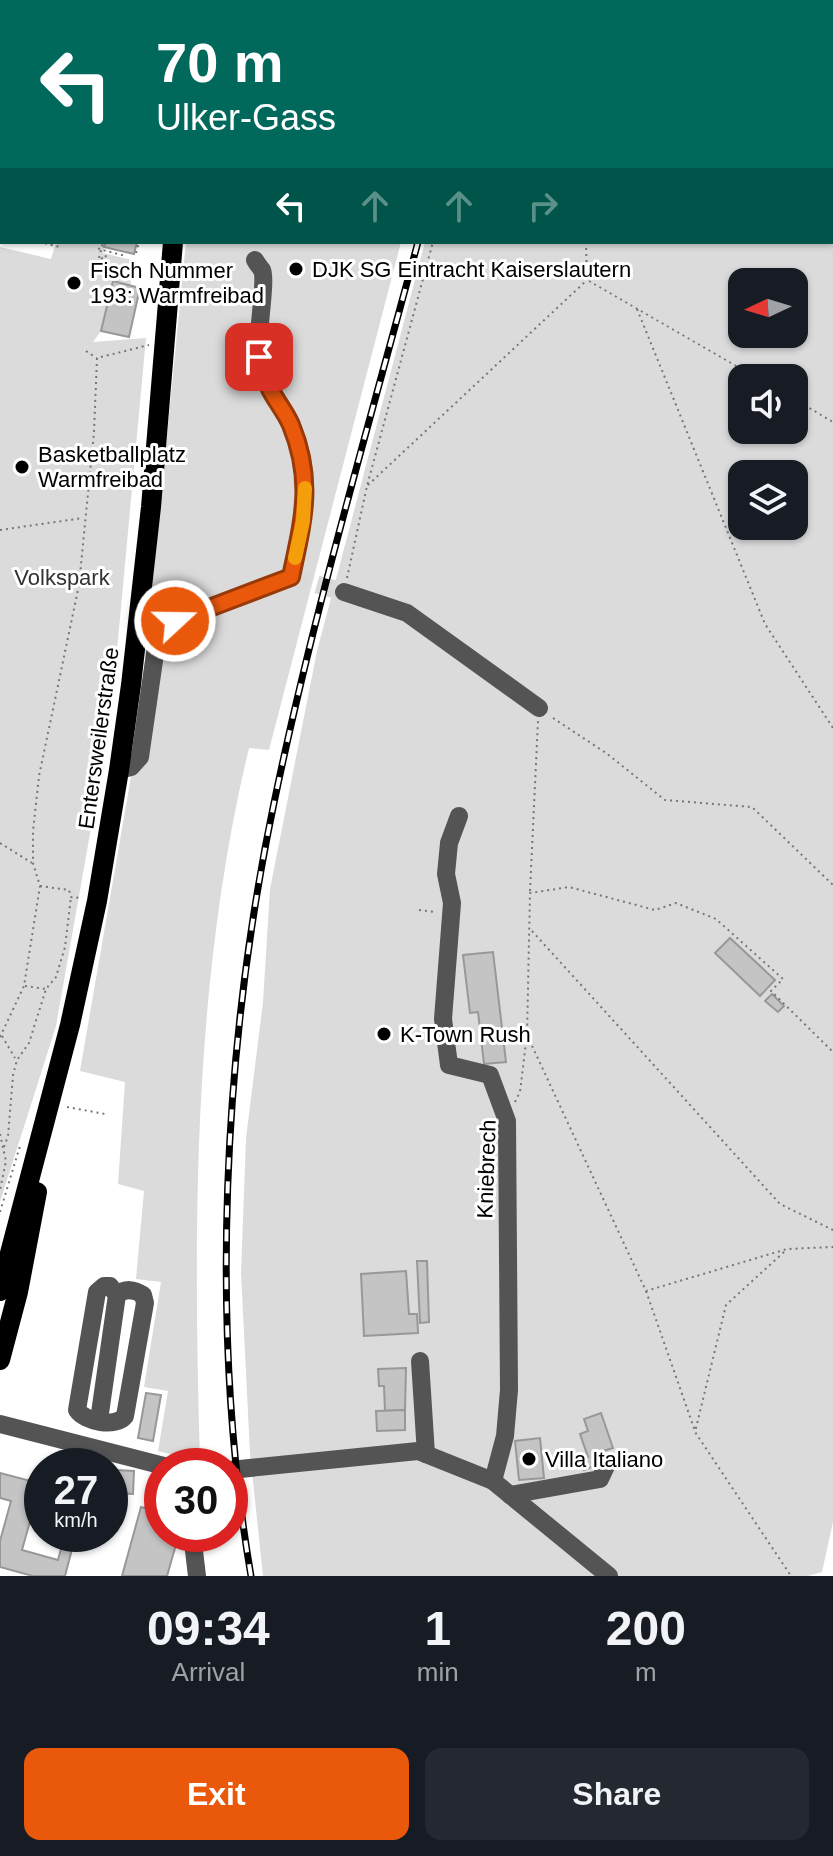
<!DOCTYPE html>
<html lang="en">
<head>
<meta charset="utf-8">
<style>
	:root { --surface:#171b24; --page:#242831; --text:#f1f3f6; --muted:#9ea1a6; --accent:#ea580c }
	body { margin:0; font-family:Helvetica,sans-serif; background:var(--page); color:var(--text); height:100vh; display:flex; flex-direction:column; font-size:30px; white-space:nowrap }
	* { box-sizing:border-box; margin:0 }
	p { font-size:26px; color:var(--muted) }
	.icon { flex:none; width:44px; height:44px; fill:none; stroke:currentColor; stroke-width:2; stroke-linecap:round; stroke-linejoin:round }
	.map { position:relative; height:1576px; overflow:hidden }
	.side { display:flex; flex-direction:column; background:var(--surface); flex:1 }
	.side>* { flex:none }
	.hud { position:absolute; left:0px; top:0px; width:834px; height:244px; box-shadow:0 2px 6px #0004; background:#00695c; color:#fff; overflow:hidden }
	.needle { width:52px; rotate:266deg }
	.fabs { position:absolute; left:728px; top:268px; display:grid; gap:16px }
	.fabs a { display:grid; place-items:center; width:80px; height:80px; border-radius:16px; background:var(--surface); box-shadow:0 2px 6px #0004; font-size:40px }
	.speed { position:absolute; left:24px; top:1448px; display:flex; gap:16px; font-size:40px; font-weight:700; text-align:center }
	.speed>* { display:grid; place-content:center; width:104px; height:104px; border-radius:50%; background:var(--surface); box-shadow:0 2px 6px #0004; line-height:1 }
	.speed small { font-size:20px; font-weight:400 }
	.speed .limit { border:12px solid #d22; background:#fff; color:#111 }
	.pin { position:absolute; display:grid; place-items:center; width:68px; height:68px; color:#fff; margin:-34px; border-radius:16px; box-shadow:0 4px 12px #0006 }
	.me { position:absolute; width:88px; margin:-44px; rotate:69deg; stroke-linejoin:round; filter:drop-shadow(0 0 6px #0008) }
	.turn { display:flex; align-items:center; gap:28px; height:168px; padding:0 24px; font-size:36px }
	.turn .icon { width:104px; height:104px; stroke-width:2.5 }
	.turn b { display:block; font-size:56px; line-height:68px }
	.lanes { display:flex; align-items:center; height:76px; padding:0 24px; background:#0003; justify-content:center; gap:40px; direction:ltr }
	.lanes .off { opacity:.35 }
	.eta { display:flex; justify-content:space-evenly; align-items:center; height:136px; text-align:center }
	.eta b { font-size:48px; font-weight:700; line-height:56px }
	.button { display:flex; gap:16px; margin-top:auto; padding:16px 24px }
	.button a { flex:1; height:92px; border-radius:16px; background:var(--accent); color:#fff; font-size:32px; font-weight:700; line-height:92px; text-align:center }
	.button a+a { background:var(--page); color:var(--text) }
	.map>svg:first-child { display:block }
	.green { fill:#dbdbdb; fill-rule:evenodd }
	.building { fill:#c4c4c4; stroke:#989898; stroke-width:2 }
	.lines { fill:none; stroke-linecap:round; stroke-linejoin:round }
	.minor-tunnel { stroke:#d9d9d9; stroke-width:18; stroke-dasharray:18 9; stroke-linecap:butt }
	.path { stroke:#767676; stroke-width:2; stroke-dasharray:2 4; stroke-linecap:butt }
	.minor { stroke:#545454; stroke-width:18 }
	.major { stroke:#000; stroke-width:20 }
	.rail-casing { stroke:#000; stroke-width:7 }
	.rail { stroke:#fff; stroke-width:4; stroke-dasharray:12; stroke-linecap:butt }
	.route-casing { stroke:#983908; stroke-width:20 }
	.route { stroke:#ea580c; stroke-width:14 }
	.slow { stroke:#f59e0b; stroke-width:14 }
	.poi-dot { fill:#000; stroke:#fff; stroke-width:3 }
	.labels { text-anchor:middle; stroke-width:6; stroke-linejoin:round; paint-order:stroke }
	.poi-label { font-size:22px; fill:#000; stroke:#fff; text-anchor:start }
	.park-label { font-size:22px; fill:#323232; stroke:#fff }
	.street-label { font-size:22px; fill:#000; stroke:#fff }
</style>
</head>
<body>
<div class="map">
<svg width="833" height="1576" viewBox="0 0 833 1576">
	<rect width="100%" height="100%" fill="#fff"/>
	<g class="green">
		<polygon points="237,0 465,0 237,2"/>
		<path d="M 489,0 L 833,0 L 833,1522 L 822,1572 L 808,1576 L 263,1576 L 250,1453 L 241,1273 L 246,1138 L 263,1002 L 270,889 L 317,651 L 425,242 L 832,242 L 832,2 L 489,2 ZM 742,282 L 794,282 L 794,334 L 742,334 ZM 742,378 L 794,378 L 794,430 L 742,430 ZM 742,474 L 794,474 L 794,526 L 742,526 Z"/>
		<polygon points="56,242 105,242 103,253 136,261 130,286 113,282 101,331 93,342 146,338 111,715 56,1026 0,1202 0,247 51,259"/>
		<path d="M 186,242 L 401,242 L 269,750 L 249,748 C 193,980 193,1224 200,1461 L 158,1451 L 168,1391 L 144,1387 L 161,1282 L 136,1279 L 144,1191 L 118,1184 L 125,1082 L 80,1071 L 137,742 Z"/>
	</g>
	<g class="building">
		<polygon points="0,10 2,10 2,105 0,104"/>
		<polygon points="105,242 137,242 134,254 104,247"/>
		<polygon points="113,281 140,288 129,337 101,331"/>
		<polygon points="730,938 775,980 760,996 715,953"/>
		<polygon points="493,952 506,1062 484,1064 478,1012 470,1013 463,955"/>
		<polygon points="772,994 784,1006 778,1012 765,1001"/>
		<polygon points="417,1261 427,1261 429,1322 420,1323"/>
		<polygon points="406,1271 409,1314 417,1314 418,1333 364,1336 361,1274"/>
		<polygon points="406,1368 405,1410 385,1411 384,1386 379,1386 378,1369"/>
		<polygon points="146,1393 161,1395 153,1441 138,1438"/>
		<polygon points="405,1410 405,1430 377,1431 376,1411"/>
		<polygon points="601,1413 613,1448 600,1452 603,1463 584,1470 581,1460 588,1457 580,1434 588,1431 584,1419"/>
		<polygon points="540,1438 544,1478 519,1480 515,1441"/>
		<polygon points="116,1470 134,1471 133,1494 115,1493"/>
		<polygon points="0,1473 42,1484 42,1509 34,1507 22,1550 58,1560 65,1534 76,1534 65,1576 33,1576 0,1567 0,1541 11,1501 0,1498"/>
		<polygon points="141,1507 162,1513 162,1534 179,1534 167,1576 122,1576"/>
	</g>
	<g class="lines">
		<polyline class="minor-tunnel" points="291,577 344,592"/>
		<g class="path">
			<polyline points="201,2 202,0"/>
			<polyline points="499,2 499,0"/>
			<polyline points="601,2 601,0"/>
			<polyline points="0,130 2,131"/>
			<polyline points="0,142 2,142"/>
			<polyline points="0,155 2,148"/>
			<polyline points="0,231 2,223"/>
			<polyline points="0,234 2,234"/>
			<polyline points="39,242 60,247"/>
			<polyline points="101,242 99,249 126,256"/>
			<polyline points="136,253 139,242"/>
			<polyline points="99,258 103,242"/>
			<polyline points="101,258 105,259 107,251"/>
			<polyline points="589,281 757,378"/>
			<polyline points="637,309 765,624 833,728"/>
			<polyline points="86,351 95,357"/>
			<polyline points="794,399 833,422"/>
			<polyline points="368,485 587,280 586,242"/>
			<polyline points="0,530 83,518"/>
			<polyline points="347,578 367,486 433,242"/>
			<polyline points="553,718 606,753 665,800 752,807 833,885"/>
			<polyline points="0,843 32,863"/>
			<polyline points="40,886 69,890 71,897 80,898"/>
			<polyline points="530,891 538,721"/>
			<polyline points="419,910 434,912"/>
			<polyline points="532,931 780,1204 833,1230"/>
			<polyline points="25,986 46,989"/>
			<polyline points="527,1035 646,1291 787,1249 833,1247"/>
			<polyline points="2,1036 15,1058"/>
			<polyline points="0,1037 24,986 40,886 33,863 33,831 39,776 79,585 94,432 97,358 149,345"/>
			<polyline points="515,1102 520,1092 527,1034 530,893 569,887 655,910 676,903 716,919 783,979 771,991 833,1052"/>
			<polyline points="67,1107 105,1114"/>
			<polyline points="0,1134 6,1161 0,1190"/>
			<polyline points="4,1147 8,1136 13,1075 17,1060 29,1043 46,989 56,977 65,947 71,897"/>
			<polyline points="0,1212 20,1146"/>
			<polyline points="784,1252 726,1305 695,1432 791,1576"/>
			<polyline points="646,1291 695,1431"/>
		</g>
		<g class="minor">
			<polyline points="45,0 50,2"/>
			<polyline points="90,2 92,0"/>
			<polyline points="344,592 407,613 539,708"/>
			<path d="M 119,770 L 131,767 L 140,757 L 155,654 L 175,621 L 291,577 C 303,521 315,477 290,422 C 279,400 262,381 259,356 C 256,337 267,281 262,270 C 260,267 257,264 255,260"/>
			<polyline points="459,816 449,843 446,874 452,903 443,1019 449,1065 490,1075 507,1121 509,1390 505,1436 493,1481"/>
			<path d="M 104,1286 L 110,1286 L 117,1295 C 125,1288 134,1289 143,1295 L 145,1303 L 125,1416 C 116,1428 85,1422 77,1410 L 97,1292 Z"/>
			<polyline points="420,1361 426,1454"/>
			<polyline points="99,1420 117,1295"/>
			<polyline points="0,1424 164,1466"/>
			<polyline points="230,1470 418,1451 493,1481 609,1576"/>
			<polyline points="510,1495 600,1479 608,1462"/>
			<polyline points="192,1534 197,1576"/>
		</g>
		<g class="major">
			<polyline points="223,2 224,0"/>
			<polyline points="0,1291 70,1025 97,901 119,770 131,685 151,507 173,242"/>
			<polyline points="0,1360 18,1292 37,1192"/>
		</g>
		<g class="rail-casing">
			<g id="rail">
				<polyline points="472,2 473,0"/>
				<path d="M 251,1576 C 209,1330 223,1047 274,803 C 313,615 368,428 418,242"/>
			</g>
		</g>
		<use href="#rail" class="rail"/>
	</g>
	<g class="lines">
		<g class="route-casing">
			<path id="route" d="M 175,621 L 291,577 C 303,520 314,481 291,425 C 285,411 275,400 269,387 C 264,378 262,367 259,357"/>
		</g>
		<use href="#route" class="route"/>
		<polyline class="slow" points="295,558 303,521 305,488"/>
	</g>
	<g class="poi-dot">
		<circle cx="296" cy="269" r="8"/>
		<circle cx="74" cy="283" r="8"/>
		<circle cx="22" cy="467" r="8"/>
		<circle cx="384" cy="1034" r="8"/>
		<circle cx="529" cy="1459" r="8"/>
	</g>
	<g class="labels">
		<g class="poi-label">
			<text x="312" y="277">DJK SG Eintracht Kaiserslautern</text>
			<text x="90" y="278">Fisch Nummer<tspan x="90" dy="25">193: Warmfreibad</tspan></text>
			<text x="38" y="462">Basketballplatz<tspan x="38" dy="25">Warmfreibad</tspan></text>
			<text x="400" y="1042">K-Town Rush</text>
			<text x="545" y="1467">Villa Italiano</text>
		</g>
		<g class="park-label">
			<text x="62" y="585">Volkspark</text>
		</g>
		<g class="street-label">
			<text transform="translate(98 738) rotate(-82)" y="8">Entersweilerstraße</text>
			<text transform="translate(486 1169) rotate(-88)" y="8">Kniebrech</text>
		</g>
	</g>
</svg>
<div class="fabs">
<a><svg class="needle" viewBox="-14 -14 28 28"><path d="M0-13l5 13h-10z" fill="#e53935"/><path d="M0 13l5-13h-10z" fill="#9ea1a6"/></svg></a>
<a><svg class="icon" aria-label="sound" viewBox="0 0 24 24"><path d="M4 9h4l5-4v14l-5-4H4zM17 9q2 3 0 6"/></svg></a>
<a><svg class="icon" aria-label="layers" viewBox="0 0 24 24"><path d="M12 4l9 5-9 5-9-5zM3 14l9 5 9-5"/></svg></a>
</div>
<div class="speed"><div>27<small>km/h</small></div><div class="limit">30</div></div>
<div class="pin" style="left:259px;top:357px;background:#d93025"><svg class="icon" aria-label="arrive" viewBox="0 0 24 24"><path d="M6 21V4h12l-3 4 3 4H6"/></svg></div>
<svg class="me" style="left:175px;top:621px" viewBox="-20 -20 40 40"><circle r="17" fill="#ea580c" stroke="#fff" stroke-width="3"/><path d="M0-11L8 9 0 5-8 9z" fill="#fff"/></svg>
<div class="hud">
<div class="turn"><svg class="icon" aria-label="left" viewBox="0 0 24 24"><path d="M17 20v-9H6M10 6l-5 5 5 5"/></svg><div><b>70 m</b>Ulker-Gass</div></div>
<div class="lanes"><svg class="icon" aria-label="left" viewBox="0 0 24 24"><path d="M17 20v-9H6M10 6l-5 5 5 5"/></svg><svg class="icon off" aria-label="ahead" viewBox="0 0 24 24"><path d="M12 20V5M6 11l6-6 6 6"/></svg><svg class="icon off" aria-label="ahead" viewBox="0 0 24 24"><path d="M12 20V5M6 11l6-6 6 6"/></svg><svg class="icon off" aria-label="right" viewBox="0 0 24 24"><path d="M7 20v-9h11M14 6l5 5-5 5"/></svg></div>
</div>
</div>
<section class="side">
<div class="eta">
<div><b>09:34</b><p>Arrival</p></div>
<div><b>1</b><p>min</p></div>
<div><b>200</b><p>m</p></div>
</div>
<div class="button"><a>Exit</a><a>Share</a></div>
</section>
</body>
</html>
